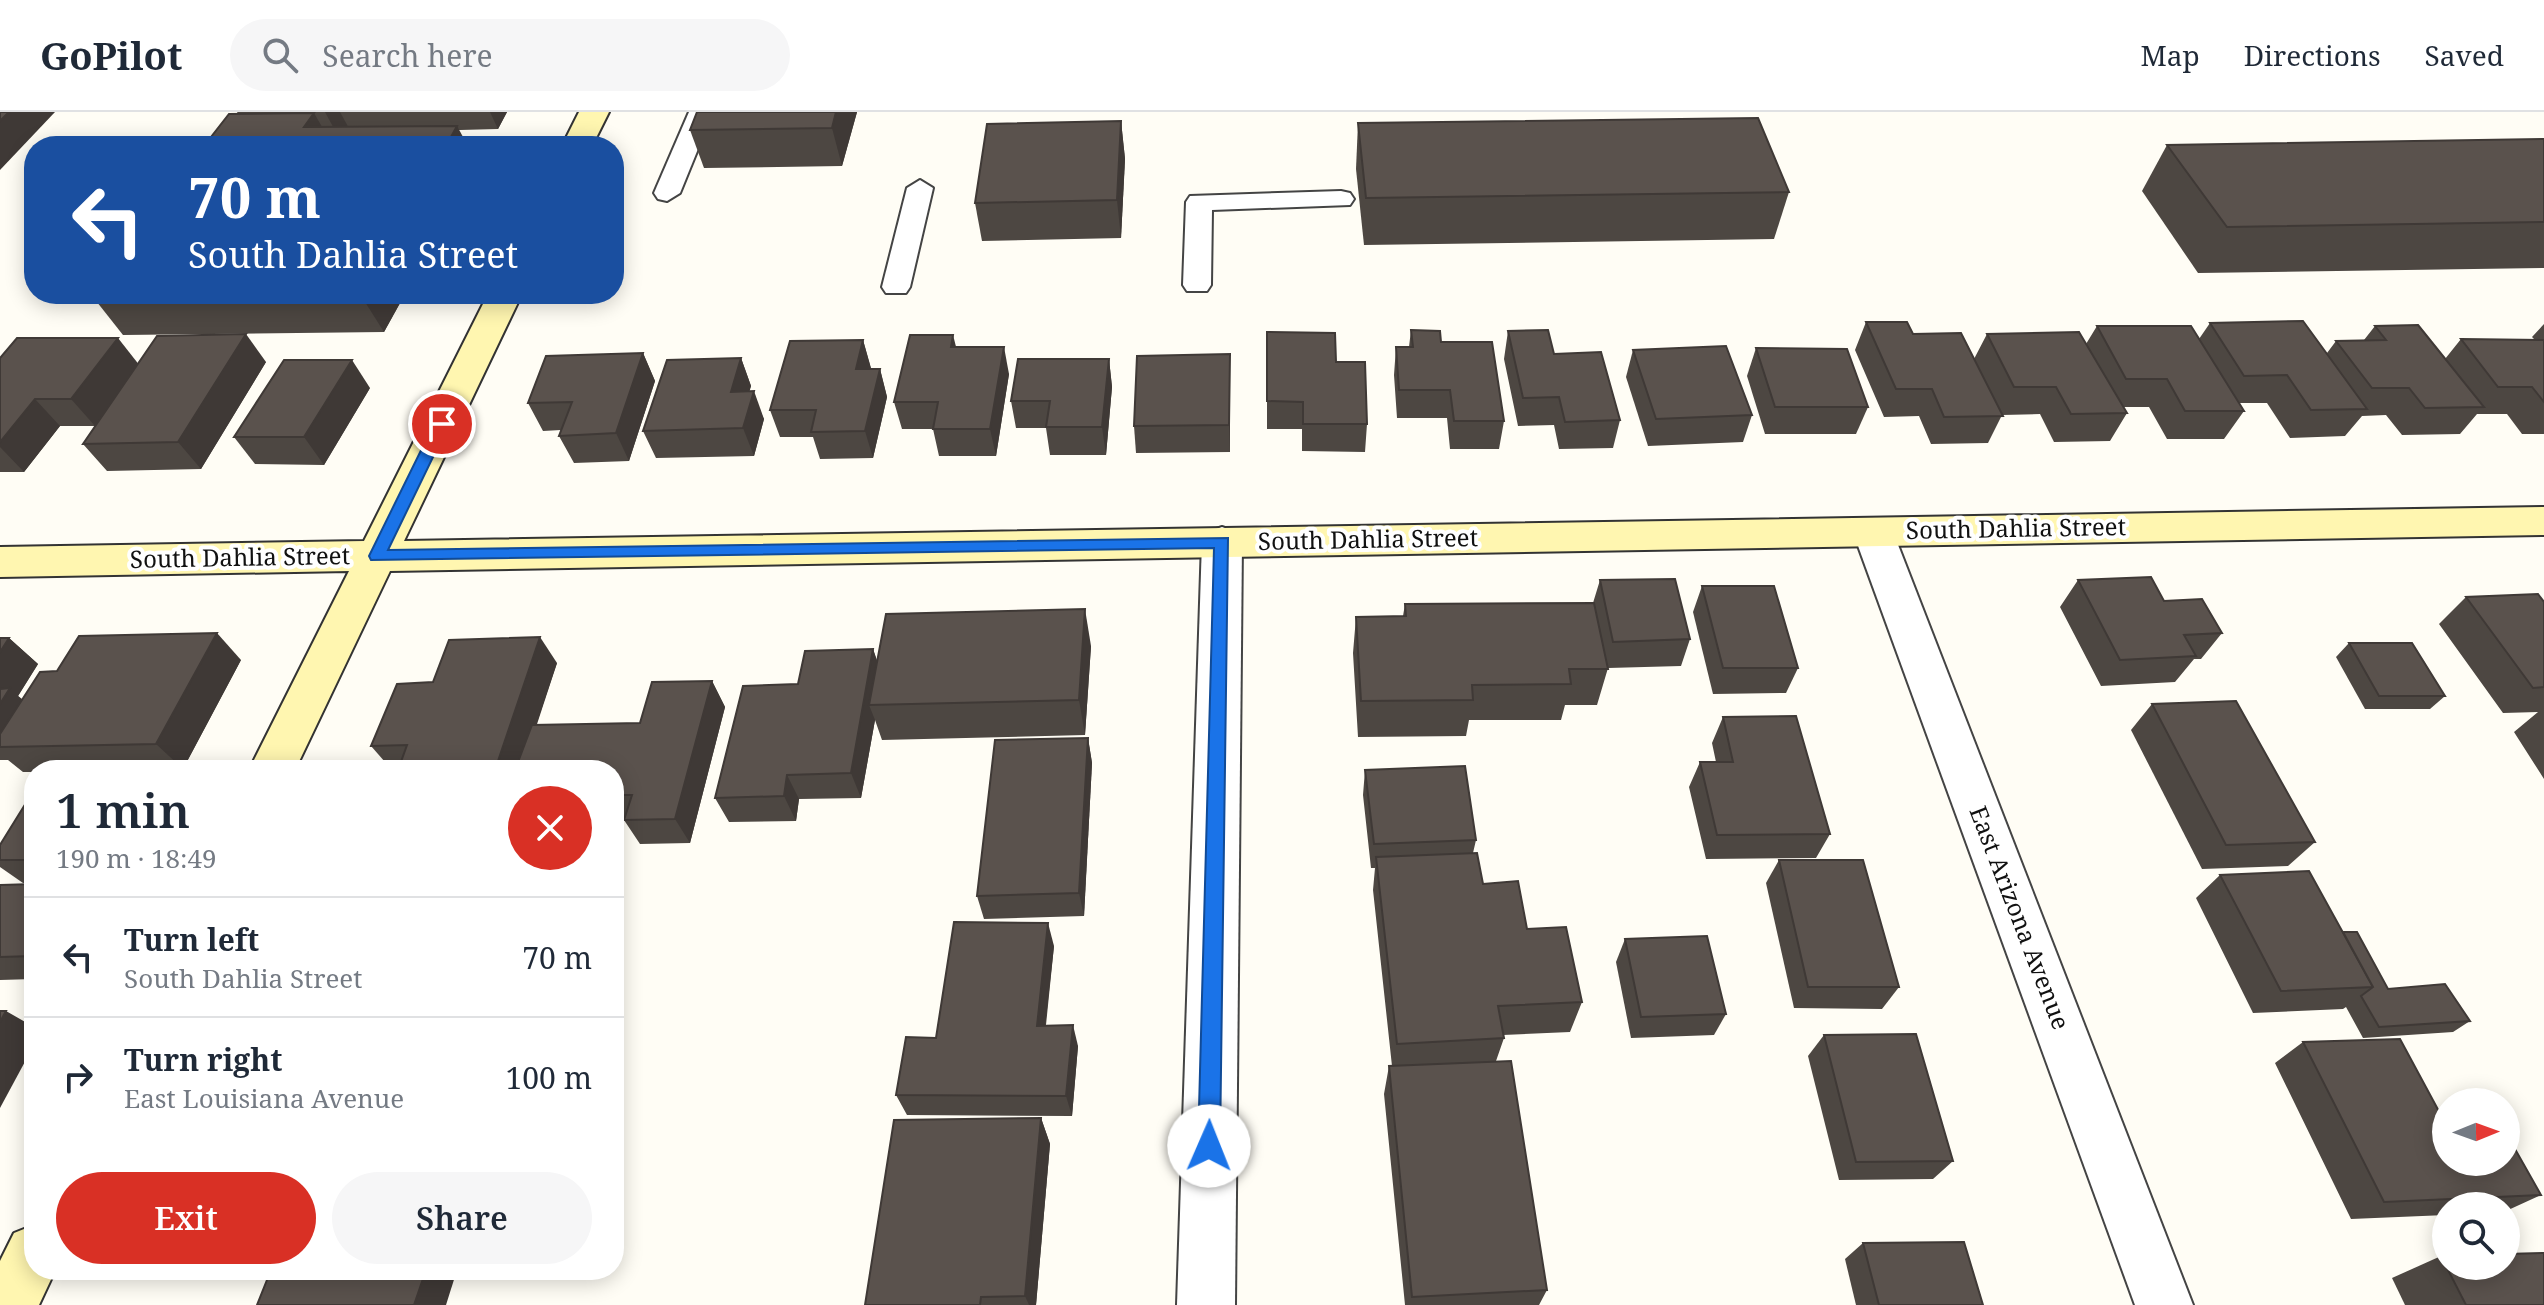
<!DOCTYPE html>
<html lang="en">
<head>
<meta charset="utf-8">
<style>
	:root { --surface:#fff; --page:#f6f6f7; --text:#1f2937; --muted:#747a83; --line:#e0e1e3; --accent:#d93025 }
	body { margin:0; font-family:"Noto Serif",serif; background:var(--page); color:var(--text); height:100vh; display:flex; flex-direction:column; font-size:30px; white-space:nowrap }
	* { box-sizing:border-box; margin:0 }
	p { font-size:26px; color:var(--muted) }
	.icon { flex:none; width:44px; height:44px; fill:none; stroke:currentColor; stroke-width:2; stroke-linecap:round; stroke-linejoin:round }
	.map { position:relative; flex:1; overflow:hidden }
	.details { position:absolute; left:24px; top:648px; width:600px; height:520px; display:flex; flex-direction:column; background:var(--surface); border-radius:32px; box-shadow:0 4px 20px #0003 }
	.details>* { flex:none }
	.banner { position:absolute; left:24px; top:24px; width:600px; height:168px; border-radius:32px; box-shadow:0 4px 20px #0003; background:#1a4fa0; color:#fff; overflow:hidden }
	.needle { width:52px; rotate:89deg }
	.buttons { position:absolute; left:2432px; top:976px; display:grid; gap:16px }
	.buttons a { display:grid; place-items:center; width:88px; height:88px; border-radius:50%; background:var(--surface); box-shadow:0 4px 20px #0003; font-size:40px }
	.pin { position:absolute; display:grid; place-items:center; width:68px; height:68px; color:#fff; margin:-34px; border:4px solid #fff; border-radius:50%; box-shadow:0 2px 8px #0007 }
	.me { position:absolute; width:88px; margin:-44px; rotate:1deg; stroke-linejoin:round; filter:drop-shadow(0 0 6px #0008) }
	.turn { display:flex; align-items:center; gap:28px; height:168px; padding:0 32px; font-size:36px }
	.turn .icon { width:104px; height:104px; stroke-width:2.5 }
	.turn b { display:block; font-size:56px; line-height:68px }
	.round { display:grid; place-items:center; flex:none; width:84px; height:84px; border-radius:42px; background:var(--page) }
	.overview { display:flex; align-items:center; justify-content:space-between; height:136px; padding:0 32px }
	h1 { font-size:48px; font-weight:600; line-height:60px }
	.action { display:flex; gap:16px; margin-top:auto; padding:16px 32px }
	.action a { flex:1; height:92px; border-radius:48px; background:var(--accent); color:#fff; font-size:32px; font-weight:600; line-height:92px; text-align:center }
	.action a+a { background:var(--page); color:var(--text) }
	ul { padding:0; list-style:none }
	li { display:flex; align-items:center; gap:24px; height:120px; padding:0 32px; border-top:2px solid var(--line) }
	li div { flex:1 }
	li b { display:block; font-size:30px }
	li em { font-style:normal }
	header { display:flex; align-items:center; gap:48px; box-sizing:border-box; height:112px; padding:0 40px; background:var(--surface); border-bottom:2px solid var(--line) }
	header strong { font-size:38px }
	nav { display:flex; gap:44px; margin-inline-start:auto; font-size:28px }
	.search { width:560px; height:72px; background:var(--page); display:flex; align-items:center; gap:20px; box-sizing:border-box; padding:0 28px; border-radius:44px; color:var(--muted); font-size:30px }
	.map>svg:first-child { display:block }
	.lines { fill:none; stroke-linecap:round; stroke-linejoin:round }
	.lane-casing { stroke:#444; stroke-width:4 }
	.street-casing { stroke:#444; stroke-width:4 }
	.secondary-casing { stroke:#333; stroke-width:4 }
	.lane { fill:#fff; fill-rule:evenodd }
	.street { fill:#fff; fill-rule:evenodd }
	.secondary { fill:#fff6b0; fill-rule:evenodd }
	.wall { fill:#4d4742 }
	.shaded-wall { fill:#3f3936 }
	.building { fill:#5a524d; stroke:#3f3936; stroke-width:2 }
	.route { fill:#1a73e8; stroke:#114b97; stroke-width:2 }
	.labels { text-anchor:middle; stroke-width:8; stroke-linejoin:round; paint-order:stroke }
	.street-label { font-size:24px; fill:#111; stroke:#fff }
</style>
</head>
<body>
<header>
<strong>GoPilot</strong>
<div class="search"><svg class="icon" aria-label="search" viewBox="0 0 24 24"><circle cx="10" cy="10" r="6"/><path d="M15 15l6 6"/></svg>Search here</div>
<nav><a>Map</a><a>Directions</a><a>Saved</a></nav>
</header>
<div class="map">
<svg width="2544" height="1193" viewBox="0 0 2544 1193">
	<rect width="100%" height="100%" fill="#fffdf5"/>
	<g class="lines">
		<g class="lane-casing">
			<g id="lane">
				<polygon points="689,0 713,0 680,81 667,89 658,87 654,81"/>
				<polygon points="920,68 933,76 910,175 906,181 886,181 882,175 907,76"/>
				<polygon points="1341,79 1350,81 1354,87 1350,93 1212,98 1211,173 1207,179 1187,179 1183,173 1186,90 1190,84"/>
			</g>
		</g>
		<g class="street-casing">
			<g id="street">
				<polygon points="1873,406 1887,410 1893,420 2193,1193 2135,1193 1853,420 1859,410"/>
				<polygon points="1222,415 1236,420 1242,430 1235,1193 1177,1193 1202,430 1208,420"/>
			</g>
		</g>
		<g class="secondary-casing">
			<g id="secondary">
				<polygon points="579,0 609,0 592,34 562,34"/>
				<polygon points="488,182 522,182 404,429 2544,395 2544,423 390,459 295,658 249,658 349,459 0,465 0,435 364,429"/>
				<polygon points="34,1113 34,1158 55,1158 54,1161 39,1193 0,1193 0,1149 14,1121"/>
			</g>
		</g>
		<use href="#lane" class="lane"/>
		<use href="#street" class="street"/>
		<use href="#secondary" class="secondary"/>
	</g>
	<g class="wall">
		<polygon points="237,0 507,0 498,17 460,18 204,34 238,2"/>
		<polygon points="857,0 842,54 704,56 690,18"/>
		<polygon points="1121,9 1125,47 1121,126 982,129 975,91"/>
		<polygon points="1358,11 1789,80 1774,127 1364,133 1356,57"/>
		<polygon points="2544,27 2544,156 2198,161 2142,79 2167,33"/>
		<polygon points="95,182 405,182 384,220 123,223 93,185"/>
		<polygon points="1866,210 1913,222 1974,247 1987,222 2086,232 2097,214 2199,227 2210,211 2327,241 2336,229 2364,228 2375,214 2445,247 2461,227 2534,227 2532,225 2544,212 2544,322 2522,322 2507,302 2477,302 2460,322 2402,323 2386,303 2362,304 2345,324 2290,326 2267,291 2239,291 2244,299 2224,327 2167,327 2149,295 2123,295 2127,301 2110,329 2054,330 2040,302 2002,303 1988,331 1931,332 1919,304 1884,305 1855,238"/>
		<polygon points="1411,218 1441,230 1504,309 1499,337 1450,337 1447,306 1397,306 1394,263 1396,235 1409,235"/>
		<polygon points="1508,219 1554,242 1620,308 1613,336 1559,337 1554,313 1518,314 1504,247"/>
		<polygon points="1267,220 1336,250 1367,312 1365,340 1302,339 1302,317 1267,317"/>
		<polygon points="863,228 871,257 880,257 887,285 873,346 820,347 813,325 780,325 770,298"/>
		<polygon points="956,235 1009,262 996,344 939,344 933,317 902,317 894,290"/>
		<polygon points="1756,236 1868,295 1856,322 1765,322 1747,264"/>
		<polygon points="1633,238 1752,303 1743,330 1648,334 1626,265"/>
		<polygon points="643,241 655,269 629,349 574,351 559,324 561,318 543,319 528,291"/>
		<polygon points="1230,242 1230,340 1136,341 1134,314"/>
		<polygon points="0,246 138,251 266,250 201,357 107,359 83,332 95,314 60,314 24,360 0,360"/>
		<polygon points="741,246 751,274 749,279 764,307 754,344 656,346 643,319"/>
		<polygon points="1109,247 1112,275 1106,343 1050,343 1046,316 1016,316 1011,289"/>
		<polygon points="370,276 324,353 255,352 234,325"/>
		<polygon points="1600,468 1690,527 1681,554 1608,556 1597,593 1565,593 1561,608 1469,608 1466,624 1358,625 1353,541 1356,505 1403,504 1405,492 1593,491"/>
		<polygon points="2078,468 2164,489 2222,521 2201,547 2194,547 2175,570 2101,574 2060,495"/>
		<polygon points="1702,474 1798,556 1786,581 1713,582 1693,500"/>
		<polygon points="2466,485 2544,490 2544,667 2514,620 2538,600 2503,601 2439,512"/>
		<polygon points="0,526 9,526 38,552 18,584 22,587 241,548 183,657 34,658 34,660 23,660 8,648 0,648"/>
		<polygon points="2349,531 2445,584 2430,597 2365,597 2336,545"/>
		<polygon points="1091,534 1085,623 882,628 875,608 861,686 799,687 796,709 729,710 715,686 798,572 873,537 877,549"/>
		<polygon points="557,551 536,613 640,611 712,569 725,595 690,731 640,732 624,708 614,708 614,658 392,658 371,634 433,570"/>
		<polygon points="2152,592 2315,730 2288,754 2202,757 2131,618"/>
		<polygon points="1723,605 1830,722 1816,746 1706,747 1689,675 1700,650 1716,650 1712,631"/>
		<polygon points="1088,626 1092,651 1084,804 984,807 977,784"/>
		<polygon points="1365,658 1476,728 1473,741 1483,772 1527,817 1582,890 1570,920 1503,923 1504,926 1496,949 1547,1178 1539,1193 1405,1193 1384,982 1389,954 1392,954 1373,778 1375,756 1371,756 1363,683"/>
		<polygon points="34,678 34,771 23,771 0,755 0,733"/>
		<polygon points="1779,748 1899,875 1882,897 1794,896 1766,771"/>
		<polygon points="2220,763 2343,820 2388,877 2470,909 2453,920 2363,926 2346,895 2343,897 2253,901 2196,786"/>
		<polygon points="34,772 34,867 0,868 0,773"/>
		<polygon points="1625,827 1726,902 1714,923 1631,926 1616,850"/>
		<polygon points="1054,834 1046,913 1078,934 1072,1004 907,1003 896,983 936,926"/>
		<polygon points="1824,923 1953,1049 1933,1067 1839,1068 1808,944"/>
		<polygon points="2303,930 2442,1005 2541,1083 2506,1099 2506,1094 2446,1094 2446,1103 2351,1107 2275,951"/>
		<polygon points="1041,1006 1050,1032 1036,1193 865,1193"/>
		<polygon points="1863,1131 1983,1193 1856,1193 1845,1147"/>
		<polygon points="2441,1144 2544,1193 2405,1193 2392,1166"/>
	</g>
	<g class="shaded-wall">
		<polygon points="9,0 55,0 0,58 0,9"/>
		<polygon points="325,0 340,0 351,20 343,33"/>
		<polygon points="490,0 507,0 498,17"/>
		<polygon points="836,0 857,0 842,54 832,16"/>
		<polygon points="314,1 333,34 304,15"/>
		<polygon points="1121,9 1125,47 1121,126 1117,88"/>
		<polygon points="457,14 468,34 446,34"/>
		<polygon points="360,182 405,182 384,220"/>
		<polygon points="246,222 266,250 201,357 178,330"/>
		<polygon points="953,223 960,250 951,235"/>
		<polygon points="118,226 140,254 95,314 71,287"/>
		<polygon points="863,228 871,256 865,285 856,257"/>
		<polygon points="1004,235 1009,262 996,344 990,317"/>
		<polygon points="643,241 655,269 629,349 616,321"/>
		<polygon points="1230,242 1230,340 1229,313"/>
		<polygon points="741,246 751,274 742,307 731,280"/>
		<polygon points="1109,247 1112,275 1106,343 1102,315"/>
		<polygon points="352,248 370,276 324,353 304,325"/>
		<polygon points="880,257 887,285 873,346 865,319"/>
		<polygon points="754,279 764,307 754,344 743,316"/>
		<polygon points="35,287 60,314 24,360 0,335 0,330"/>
		<polygon points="1085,497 1091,534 1085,623 1079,588"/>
		<polygon points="217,521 241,548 183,657 156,632"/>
		<polygon points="540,525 557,551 522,658 495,658"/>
		<polygon points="9,526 38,552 18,584 39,602 0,635 0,540"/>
		<polygon points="873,537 882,563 869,593 875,608 861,686 851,661"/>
		<polygon points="712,569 725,595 690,731 675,707"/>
		<polygon points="1088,626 1092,651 1084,804 1079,781"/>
		<polygon points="787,663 799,687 796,709 784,684"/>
		<polygon points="1048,811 1054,834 1043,934 1037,914"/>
		<polygon points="6,899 34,915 34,933 0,996 0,910"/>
		<polygon points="1073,913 1078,934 1072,1004 1066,984"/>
		<polygon points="1041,1006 1050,1032 1036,1193 1029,1193 1025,1184"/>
		<polygon points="426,1158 457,1158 446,1193 414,1193"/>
	</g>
	<g class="building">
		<polygon points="0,0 9,0 0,9"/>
		<polygon points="697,0 836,0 832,16 690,18"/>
		<polygon points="314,1 304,15 457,14 446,34 204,34 229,2"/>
		<polygon points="1758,6 1789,80 1366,86 1358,11"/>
		<polygon points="1121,9 1117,88 975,91 987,12"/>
		<polygon points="2544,27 2544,110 2227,115 2167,33"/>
		<polygon points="95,182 310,182 93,185"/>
		<polygon points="2303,209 2367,297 2311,298 2287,263 2244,264 2210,211"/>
		<polygon points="1866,210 1907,210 1913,222 1961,221 2003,304 1944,305 1932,277 1896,277"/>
		<polygon points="2418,213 2484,295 2425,296 2409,276 2372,276 2336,229 2386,228 2375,214"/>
		<polygon points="2097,214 2191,214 2244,299 2185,299 2167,267 2126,267"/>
		<polygon points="1411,218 1440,219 1441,230 1492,230 1504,309 1454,309 1450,278 1399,278 1396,235 1413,235"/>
		<polygon points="1548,218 1554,242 1601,240 1620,308 1565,310 1559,285 1523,286 1508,219"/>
		<polygon points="1267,220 1335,221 1336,250 1365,250 1367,312 1303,312 1303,290 1267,289"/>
		<polygon points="2079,220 2127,301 2071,302 2056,275 2014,275 1987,222"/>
		<polygon points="246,222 178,330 83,332 157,224"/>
		<polygon points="910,223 953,223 951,235 1004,235 990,317 933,317 938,290 894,290"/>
		<polygon points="17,226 118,226 71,287 35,287 0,330 0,246"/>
		<polygon points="2461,227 2544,228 2544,290 2532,275 2498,275"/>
		<polygon points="863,228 856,257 880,257 865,319 811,320 816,298 770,298 790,229"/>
		<polygon points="1726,234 1752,303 1656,307 1633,238"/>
		<polygon points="1756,236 1847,237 1868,295 1775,295"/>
		<polygon points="643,241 616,321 559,324 572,290 528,291 546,244"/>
		<polygon points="1230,242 1229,313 1134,314 1137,244"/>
		<polygon points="741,246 731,280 754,279 743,316 643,319 667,248"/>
		<polygon points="1018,247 1109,247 1102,315 1046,315 1050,289 1011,289"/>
		<polygon points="284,248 352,248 304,325 234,325"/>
		<polygon points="2151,465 2164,489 2202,487 2222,521 2184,523 2196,544 2120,548 2078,468"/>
		<polygon points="1675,467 1690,527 1613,530 1600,468"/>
		<polygon points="1702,474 1774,474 1798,556 1723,556"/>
		<polygon points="2538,482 2544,490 2544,575 2533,576 2466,485"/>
		<polygon points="1594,491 1608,557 1569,557 1571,572 1472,573 1473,588 1361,589 1356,505 1406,504 1405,492"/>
		<polygon points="1085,497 1079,588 869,593 886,502"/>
		<polygon points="217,521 156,632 0,635 0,622 40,560 57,559 79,524"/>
		<polygon points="540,525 495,658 398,658 407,633 371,634 397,572 433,570 449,528"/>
		<polygon points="0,526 9,526 0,540"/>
		<polygon points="2349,531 2412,531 2445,584 2379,584"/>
		<polygon points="873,537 851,661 787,663 784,684 715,686 743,574 798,572 805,539"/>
		<polygon points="712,569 675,707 624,708 632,683 614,683 614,658 515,658 532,613 640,611 652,570"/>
		<polygon points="10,576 0,592 0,577"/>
		<polygon points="2236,589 2315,730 2226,733 2152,592"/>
		<polygon points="1796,604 1830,722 1717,723 1700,650 1733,650 1723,605"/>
		<polygon points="1088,626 1079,781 977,784 995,628"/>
		<polygon points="1465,654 1476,728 1374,732 1365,658"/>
		<polygon points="34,678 34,748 0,748 0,733"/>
		<polygon points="1477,741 1483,772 1518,769 1527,817 1566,815 1582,890 1498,894 1504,926 1397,932 1376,745"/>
		<polygon points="1779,748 1863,748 1899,875 1808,875"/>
		<polygon points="2309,759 2373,875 2281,879 2220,763"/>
		<polygon points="34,772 34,844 0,845 0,773"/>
		<polygon points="954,810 1048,811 1037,914 1073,913 1066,984 896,983 906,925 936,926"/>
		<polygon points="2343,820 2357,820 2388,877 2445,872 2470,909 2379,915 2361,884 2373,875"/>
		<polygon points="1707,824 1726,902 1641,905 1625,827"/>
		<polygon points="0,899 6,899 0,910"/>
		<polygon points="1916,922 1953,1049 1856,1050 1824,923"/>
		<polygon points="2400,927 2442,1005 2446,1005 2446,1050 2506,1050 2506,1021 2541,1083 2384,1090 2303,930"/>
		<polygon points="1511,949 1547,1178 1412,1185 1389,954"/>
		<polygon points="1041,1006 1025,1184 981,1185 980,1193 865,1193 894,1008"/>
		<polygon points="1964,1130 1983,1193 1879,1193 1863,1131"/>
		<polygon points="2544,1141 2544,1193 2466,1193 2446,1154 2506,1154 2506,1142"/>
		<polygon points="2441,1144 2446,1144 2446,1153"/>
		<polygon points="271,1158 426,1158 414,1193 257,1193"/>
	</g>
	<polygon class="route" points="442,307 449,312 388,438 1228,426 1220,1034 1217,1042 1209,1045 1201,1042 1198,1034 1214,436 371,448 369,444 434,312"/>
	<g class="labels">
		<g class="street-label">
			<text transform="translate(2016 417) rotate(-1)" y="8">South Dahlia Street</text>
			<text transform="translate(1368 428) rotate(-1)" y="8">South Dahlia Street</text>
			<text transform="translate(240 446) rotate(-1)" y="8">South Dahlia Street</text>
			<text transform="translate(2019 806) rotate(69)" y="8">East Arizona Avenue</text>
		</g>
	</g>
</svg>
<div class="buttons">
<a><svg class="needle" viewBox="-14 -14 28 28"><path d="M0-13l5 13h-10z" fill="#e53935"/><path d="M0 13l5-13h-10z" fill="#747a83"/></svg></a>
<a><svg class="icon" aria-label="search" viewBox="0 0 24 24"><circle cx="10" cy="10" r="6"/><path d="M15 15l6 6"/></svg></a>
</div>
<div class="pin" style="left:442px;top:312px;background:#d93025"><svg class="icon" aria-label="arrive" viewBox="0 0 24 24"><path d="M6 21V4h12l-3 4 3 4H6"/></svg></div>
<svg class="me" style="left:1209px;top:1034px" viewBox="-20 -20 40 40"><circle r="19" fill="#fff"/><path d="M0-13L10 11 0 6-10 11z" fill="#1a73e8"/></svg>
<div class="banner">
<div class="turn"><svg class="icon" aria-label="left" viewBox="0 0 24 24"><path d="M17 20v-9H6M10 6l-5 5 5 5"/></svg><div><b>70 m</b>South Dahlia Street</div></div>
</div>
<section class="details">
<div class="overview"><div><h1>1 min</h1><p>190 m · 18:49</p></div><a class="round" style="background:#d93025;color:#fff"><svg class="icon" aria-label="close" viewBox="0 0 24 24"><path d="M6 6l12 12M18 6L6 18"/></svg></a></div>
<ul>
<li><svg class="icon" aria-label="left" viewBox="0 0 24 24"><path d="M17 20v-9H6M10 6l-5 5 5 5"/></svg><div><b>Turn left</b><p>South Dahlia Street</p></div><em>70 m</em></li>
<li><svg class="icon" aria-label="right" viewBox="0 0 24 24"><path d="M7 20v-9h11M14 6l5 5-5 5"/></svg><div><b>Turn right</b><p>East Louisiana Avenue</p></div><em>100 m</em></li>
</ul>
<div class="action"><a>Exit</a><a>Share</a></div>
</section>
</div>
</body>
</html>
